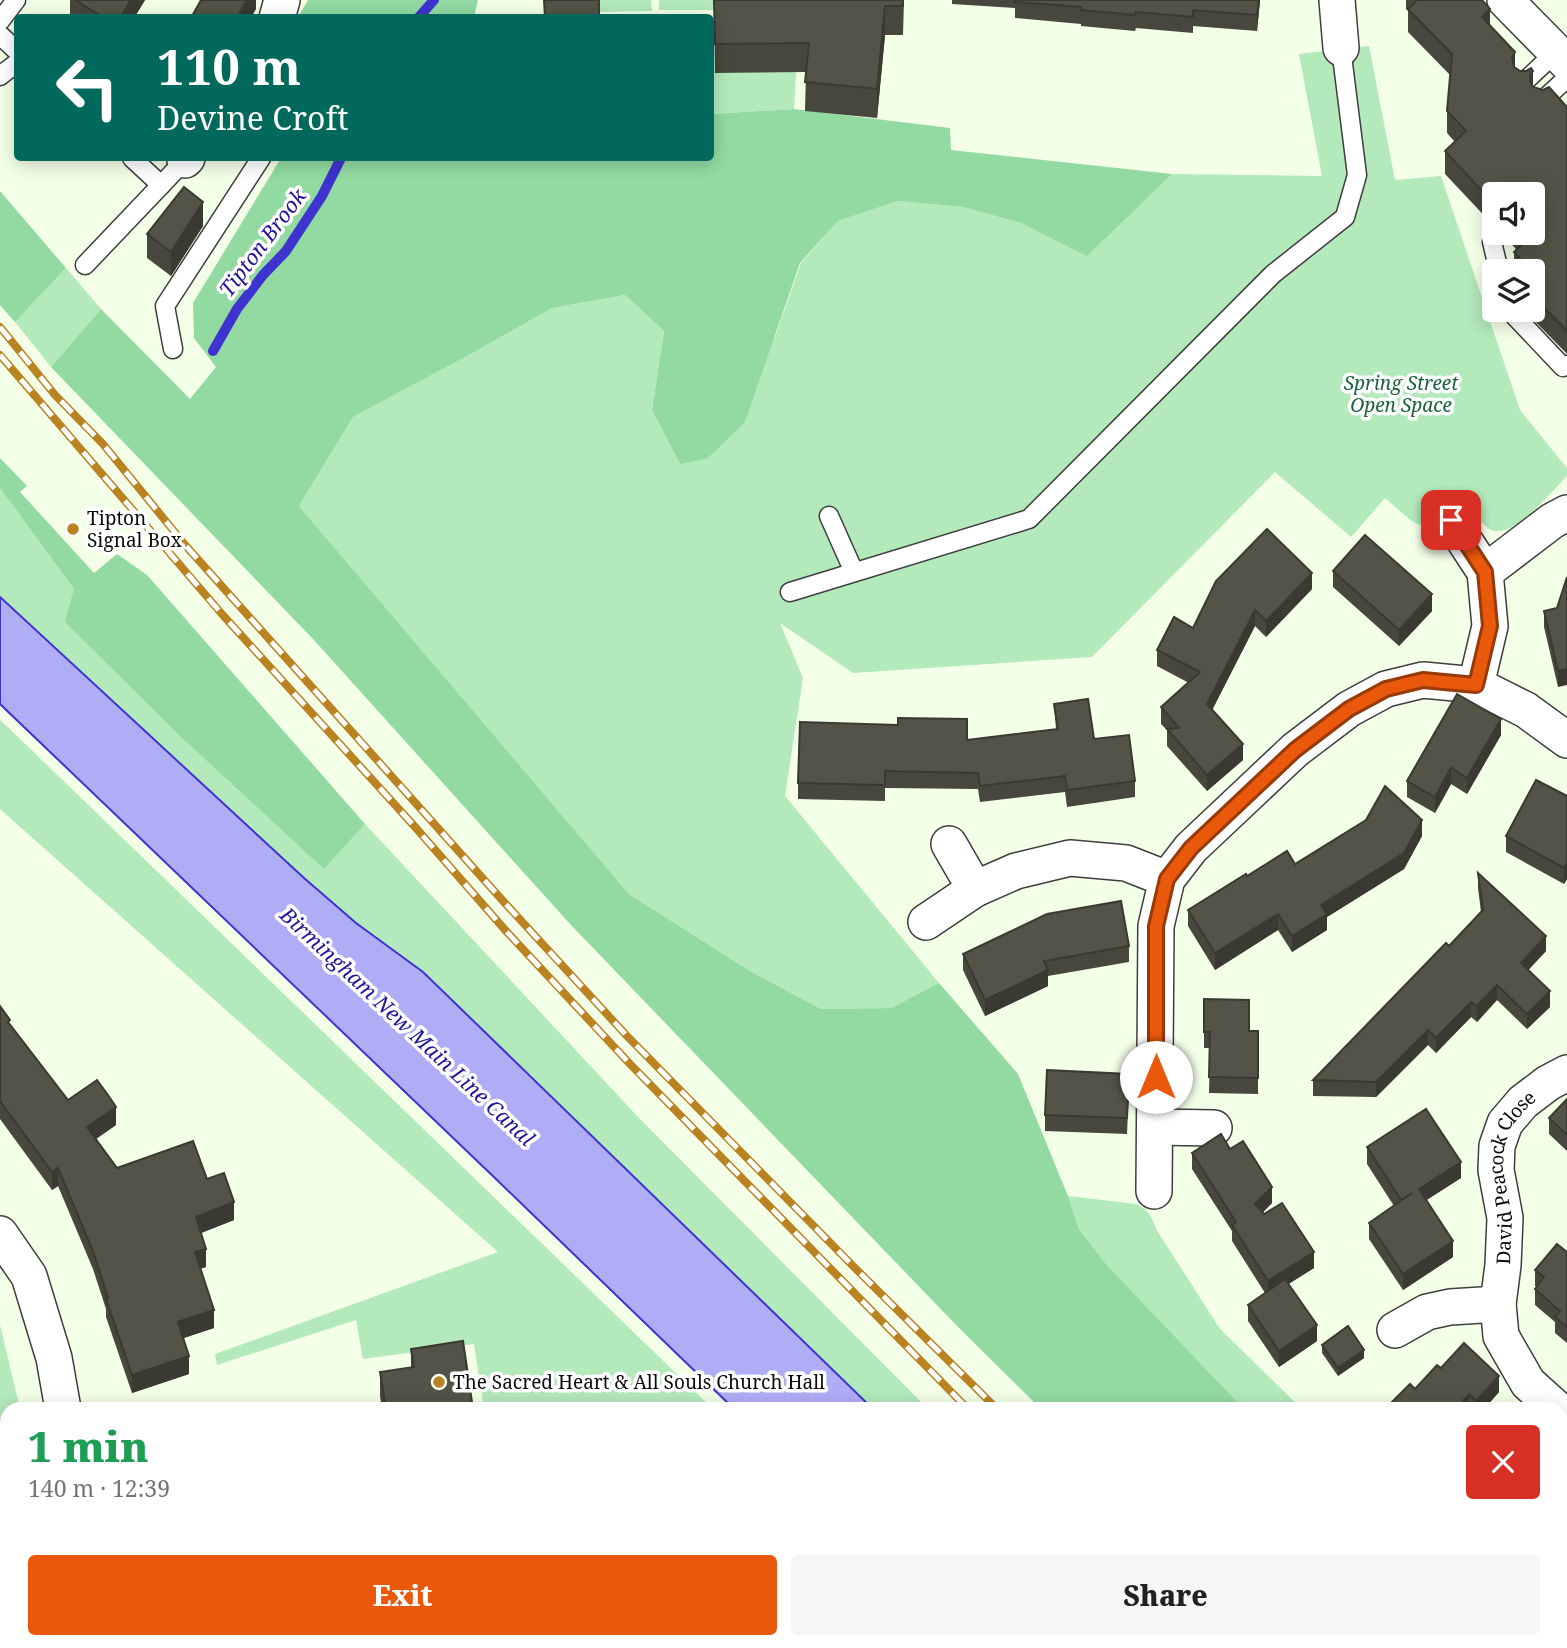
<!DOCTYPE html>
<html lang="en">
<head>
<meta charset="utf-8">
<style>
	:root { --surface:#fff; --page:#f6f6f6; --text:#202124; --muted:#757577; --accent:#ea580c }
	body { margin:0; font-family:"Noto Serif",serif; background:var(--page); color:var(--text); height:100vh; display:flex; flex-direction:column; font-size:26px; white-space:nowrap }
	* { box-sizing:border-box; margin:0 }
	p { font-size:23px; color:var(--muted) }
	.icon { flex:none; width:38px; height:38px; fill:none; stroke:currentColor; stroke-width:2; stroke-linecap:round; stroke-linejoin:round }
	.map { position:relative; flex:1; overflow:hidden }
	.panel { position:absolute; left:0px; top:1402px; width:1568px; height:247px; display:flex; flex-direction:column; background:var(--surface); border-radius:21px 21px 0 0; box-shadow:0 4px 18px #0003 }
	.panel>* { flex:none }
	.banner { position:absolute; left:14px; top:14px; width:700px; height:147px; border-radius:7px; box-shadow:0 4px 18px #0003; background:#00695c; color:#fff; overflow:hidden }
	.buttons { position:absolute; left:1482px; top:182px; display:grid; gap:14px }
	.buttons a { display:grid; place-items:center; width:63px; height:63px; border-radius:7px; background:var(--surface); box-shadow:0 4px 18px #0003; font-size:35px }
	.pin { position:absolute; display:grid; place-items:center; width:60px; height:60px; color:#fff; margin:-30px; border-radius:14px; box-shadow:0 4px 10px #0006 }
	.me { position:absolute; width:77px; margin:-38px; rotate:0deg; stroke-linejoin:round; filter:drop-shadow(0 0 5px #0008) }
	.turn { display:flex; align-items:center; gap:24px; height:147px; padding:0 28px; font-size:32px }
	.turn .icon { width:91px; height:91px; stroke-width:2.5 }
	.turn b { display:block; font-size:49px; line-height:60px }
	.round { display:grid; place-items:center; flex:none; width:74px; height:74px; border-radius:7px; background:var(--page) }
	.summary { display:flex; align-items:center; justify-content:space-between; height:119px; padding:0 28px }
	h1 { font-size:42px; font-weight:800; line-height:52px; color:#1e9e55 }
	.button { display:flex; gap:14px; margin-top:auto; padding:14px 28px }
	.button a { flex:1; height:80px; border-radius:7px; background:var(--accent); color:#fff; font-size:28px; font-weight:800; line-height:80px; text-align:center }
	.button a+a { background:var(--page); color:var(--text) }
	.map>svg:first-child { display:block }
	.green { fill:#b3e9bb }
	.forest { fill:#92daa2 }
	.water { fill:#b0adf7; stroke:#3e33ce; stroke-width:2 }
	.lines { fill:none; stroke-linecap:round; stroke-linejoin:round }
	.stream { stroke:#3e33ce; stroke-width:10 }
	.service-casing { stroke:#3e3e3e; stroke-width:21 }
	.minor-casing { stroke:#3e3e3e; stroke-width:38 }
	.service { stroke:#fff; stroke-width:18 }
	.minor { stroke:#fff; stroke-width:35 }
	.rail-casing { stroke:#bb8222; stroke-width:8 }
	.rail { stroke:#fff; stroke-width:5; stroke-dasharray:16; stroke-linecap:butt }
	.wall { fill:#47473d }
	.shaded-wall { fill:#3a3a32 }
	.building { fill:#535347; stroke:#3a3a32; stroke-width:2 }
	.route-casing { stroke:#983908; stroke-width:18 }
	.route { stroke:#ea580c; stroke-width:12 }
	.poi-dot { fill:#bb8222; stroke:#fff; stroke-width:2.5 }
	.labels { text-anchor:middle; stroke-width:7; stroke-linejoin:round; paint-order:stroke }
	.park-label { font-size:19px; font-style:italic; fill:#1b623c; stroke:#fff }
	.poi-label { font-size:19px; fill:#0b0b0b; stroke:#fff; text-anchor:start }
	.street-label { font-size:19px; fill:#0b0b0b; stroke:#fff }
	.water-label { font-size:21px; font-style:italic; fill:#23149c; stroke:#fff }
</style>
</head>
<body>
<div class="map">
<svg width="1567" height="1648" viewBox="0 0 1567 1648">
	<rect width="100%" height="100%" fill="#f4ffe8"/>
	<g class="green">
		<polygon points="599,0 651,0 652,11 599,12"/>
		<rect x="659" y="0" width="55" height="10"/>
		<polygon points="711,21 714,21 715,73 796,72 794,109 711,114"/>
		<path d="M 1369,46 L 1395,180 L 1441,176 L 1520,410 L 1567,468 L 1567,476 C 1552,491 1517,535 1494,531 C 1483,529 1468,504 1461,495 L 1419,525 L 1409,519 L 1385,498 L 1351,537 L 1275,472 L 1092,657 L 853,673 L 780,623 L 803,678 L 785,796 L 939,983 L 891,1008 L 821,1009 L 750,971 L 629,894 L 299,506 L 353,417 L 469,355 L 552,308 L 625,295 L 664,331 L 652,410 L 680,464 L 775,337 L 801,263 L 838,221 L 898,201 L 963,207 L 1021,223 L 1087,255 L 1172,174 L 1322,176 L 1299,54 Z"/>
		<polygon points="66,268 101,309 51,367 15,322"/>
		<polygon points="0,488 74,589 324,868 365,824 639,1118 928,1409 873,1409 423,972 356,923 304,878 0,597"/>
		<polygon points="0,720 17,736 713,1409 484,1409 474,1344 363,1359 356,1320 217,1365 215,1354 498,1252 0,809"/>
		<path d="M 1068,1196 L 1136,1204 C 1148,1209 1152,1217 1156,1229 L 1220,1329 L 1302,1409 L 1244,1409 L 1106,1264 L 1079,1229 Z"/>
		<polygon points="0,1325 20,1409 7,1409 7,1642 71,1642 72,1648 0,1648"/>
		<polygon points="139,1642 256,1642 259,1648 140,1648"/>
		<polygon points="893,1642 954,1642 960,1648 899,1648"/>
		<polygon points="1112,1642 1163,1642 1170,1648 1119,1648"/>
		<polygon points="1468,1642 1543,1642 1549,1648 1473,1648"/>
	</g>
	<g class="forest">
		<polygon points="308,0 478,0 474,17 298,17"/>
		<polygon points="794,109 950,128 951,150 1172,174 1087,256 1021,223 963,207 898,201 838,221 800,263 745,422 708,458 680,464 652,410 664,331 625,295 552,308 469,355 353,417 299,506 629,894 750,971 821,1009 891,1008 939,983 1018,1074 1068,1196 1079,1229 1106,1264 1244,1409 1041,1409 959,1328 571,925 313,639 51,367 101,309 190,399 216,367 194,338 193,303 281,158 710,158 711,114"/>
		<polygon points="0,191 66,268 15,322 0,305"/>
		<polygon points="0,458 27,486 20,492 94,573 117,554 147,575 365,824 324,869 178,734 65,622 74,589 0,488"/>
		<polygon points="1277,1642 1468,1642 1473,1648 1284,1648"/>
	</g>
	<g class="water">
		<polygon points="0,597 304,878 356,923 423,972 873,1409 734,1409 497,1180 0,704"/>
		<polygon points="974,1642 1112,1642 1119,1648 981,1648"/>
	</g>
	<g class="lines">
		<g class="stream">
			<polyline points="418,18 434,0"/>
			<polyline points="213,351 237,309 263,275 286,251 322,196 341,158"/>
		</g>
		<g class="service-casing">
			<g id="service">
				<polyline points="0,21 16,0"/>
				<polyline points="0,35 18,52"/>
				<polyline points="0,76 18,62"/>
				<polyline points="1523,83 1556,52"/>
				<polyline points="1541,102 1567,78"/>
				<polyline points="132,158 161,185"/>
				<polyline points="1492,242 1499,271"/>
				<polyline points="85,265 185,160"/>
				<polyline points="1509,310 1563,367 1567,365"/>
				<polyline points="173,349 165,306 261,158"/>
				<polyline points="829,516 854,572"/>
				<polyline points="790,592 1029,519 1273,274 1345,217 1357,175 1341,48"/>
			</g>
		</g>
		<g class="minor-casing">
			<g id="minor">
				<polyline points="1337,0 1341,48"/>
				<polyline points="1505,0 1567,63"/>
				<polyline points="277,18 282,0"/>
				<polyline points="185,160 187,158"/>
				<polyline points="1451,520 1485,572 1490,626 1476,685"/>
				<polyline points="1485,572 1552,521 1567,513"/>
				<polyline points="949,844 975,889"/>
				<polyline points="926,922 975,889 1016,871 1070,858 1126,863 1167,879"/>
				<polyline points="1156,1127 1214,1128"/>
				<polyline points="1154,1191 1156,926 1167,879 1191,848 1295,750 1349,709 1386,689 1423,680 1476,685 1526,710 1567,740"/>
				<polyline points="0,1234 29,1276 54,1358 63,1409"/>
				<polyline points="1395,1330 1427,1312 1450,1307 1498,1304"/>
				<path id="s1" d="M 1557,1409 L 1528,1383 L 1501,1336 L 1498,1304 L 1503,1265 L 1505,1218 L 1496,1170 L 1497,1146 L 1505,1123 L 1523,1102 L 1548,1083 L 1567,1073"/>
				<polyline points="106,1642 107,1648"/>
			</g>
		</g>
		<use href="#service" class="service"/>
		<use href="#minor" class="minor"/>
		<g class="rail-casing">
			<g id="rail">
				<polyline points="0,327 55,395 103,444 186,546 503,901 627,1036 854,1267 997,1409"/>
				<polyline points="0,355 221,613 416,828 506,931 630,1064 968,1409"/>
				<polyline points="1205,1642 1212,1648"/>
				<polyline points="1234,1642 1240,1648"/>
			</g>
		</g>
		<use href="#rail" class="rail"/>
	</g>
	<g class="wall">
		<polygon points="70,0 145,0 134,18 70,18"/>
		<polygon points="714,0 904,0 903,35 885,35 877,118 805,111 806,72 715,73"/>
		<polygon points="952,0 1260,0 1257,31 1193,26 1193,33 1136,28 1135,31 1081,26 1081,24 1015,18 1015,8 952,4"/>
		<polygon points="1406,0 1482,0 1490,25 1515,68 1520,71 1533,71 1533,87 1567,107 1567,354 1524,310 1533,310 1533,271 1514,271 1514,252 1516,249 1501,233 1533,233 1494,194 1494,226 1445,174 1445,151 1455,142 1447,133 1447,111 1450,75 1408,32 1408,11 1406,9"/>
		<polygon points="203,226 171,276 147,258 147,234"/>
		<polygon points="1333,571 1432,611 1399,646 1333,587"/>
		<polygon points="1567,577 1558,687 1544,627 1544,611 1557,608"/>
		<polygon points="1312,589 1266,637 1255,626 1212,710 1243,760 1207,791 1167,746 1167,730 1161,724 1161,707 1189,683 1157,666 1157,650 1193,628"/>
		<polygon points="1054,704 1094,739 1135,781 1135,797 1067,807 1065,792 980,802 978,789 885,788 885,801 798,799 798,783 967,740 1056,729"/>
		<polygon points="1501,735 1467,794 1451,784 1435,813 1407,797 1407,781"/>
		<polygon points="1567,796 1567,879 1564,884 1506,852 1506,836"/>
		<polygon points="1422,836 1404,869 1327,917 1327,930 1292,952 1278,930 1215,970 1188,926 1188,910 1247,876 1295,864"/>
		<polygon points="1478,873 1546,951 1528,970 1550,1007 1527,1029 1497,1000 1477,1022 1471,1017 1436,1053 1428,1045 1376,1097 1313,1096 1313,1080 1449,946 1481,912 1478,888"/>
		<polygon points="1129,946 1129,962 1048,976 1048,986 985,1016 963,970 963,954"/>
		<polygon points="1204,999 1249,1031 1258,1031 1258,1094 1209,1093 1210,1048 1204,1048"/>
		<polygon points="0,1006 10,1025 68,1100 116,1125 96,1139 117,1168 207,1179 234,1220 201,1233 206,1267 200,1269 214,1328 183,1338 189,1374 132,1393 106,1317 106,1309 93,1269 58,1186 52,1190 0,1119"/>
		<polygon points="1129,1090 1127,1134 1045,1131 1045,1115"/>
		<polygon points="1567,1099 1567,1151 1549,1134 1549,1118"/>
		<polygon points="1367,1147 1461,1178 1426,1200 1453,1257 1403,1290 1369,1239 1369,1223 1394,1206 1367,1164"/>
		<polygon points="1230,1149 1272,1203 1262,1213 1314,1268 1288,1284 1317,1341 1279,1367 1248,1321 1248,1305 1265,1293 1232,1241 1232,1231 1192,1169 1192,1153"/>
		<polygon points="1567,1252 1567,1343 1555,1333 1555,1322 1535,1305 1535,1289 1537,1287 1535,1286 1535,1270"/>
		<polygon points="1322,1345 1364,1358 1338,1376 1322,1353"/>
		<polygon points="411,1349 473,1409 382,1409 380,1396 380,1372 411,1367"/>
		<polygon points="1441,1368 1499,1392 1484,1409 1385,1409 1415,1389"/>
		<polygon points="1567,1455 1567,1546 1565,1544 1561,1549"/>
		<polygon points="333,1642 377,1642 377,1648 334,1648"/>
	</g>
	<g class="shaded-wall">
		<polygon points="131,0 145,0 134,18 120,18"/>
		<polygon points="247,0 256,0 256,9 251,18 237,18"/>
		<polygon points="1259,0 1260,0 1257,31 1257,15"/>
		<polygon points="885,6 885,35 877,118 877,89"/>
		<polygon points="1490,9 1490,31 1482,17"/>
		<polygon points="1515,52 1515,75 1512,58"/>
		<polygon points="1533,71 1533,94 1530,104 1530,75"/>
		<polygon points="203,202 203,226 171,276 171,252"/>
		<polygon points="1312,573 1312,589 1266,637 1266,621"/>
		<polygon points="1432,594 1432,611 1399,646 1399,630"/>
		<polygon points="1255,610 1255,626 1207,720 1207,704"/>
		<polygon points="1567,669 1567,685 1558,687 1558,671"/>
		<polygon points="1501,719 1501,735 1467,794 1467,778"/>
		<polygon points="1243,744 1243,760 1207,791 1207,775"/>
		<polygon points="1451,768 1451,784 1435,813 1435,797"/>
		<polygon points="1422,820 1422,836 1404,869 1327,917 1327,930 1292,952 1292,936 1321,905"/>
		<polygon points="1567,863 1567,879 1564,884 1564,868"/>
		<polygon points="1278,914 1278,930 1215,970 1215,953"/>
		<polygon points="1546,936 1546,951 1521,978 1521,963"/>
		<polygon points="1048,970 1048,986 985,1016 985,1000"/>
		<polygon points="1497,985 1497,1000 1477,1022 1477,1006"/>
		<polygon points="1550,991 1550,1007 1527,1029 1527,1014"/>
		<polygon points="1471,1002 1471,1017 1436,1053 1436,1038"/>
		<polygon points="1428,1030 1428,1045 1376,1097 1376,1082"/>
		<polygon points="116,1107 116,1125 87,1145 87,1127"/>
		<polygon points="1461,1162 1461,1178 1419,1205 1419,1189"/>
		<polygon points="58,1168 58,1186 52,1190 52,1172"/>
		<polygon points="1272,1187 1272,1203 1255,1220 1255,1204"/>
		<polygon points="234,1202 234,1220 196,1235 196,1217"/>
		<polygon points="1453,1241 1453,1257 1403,1290 1403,1274"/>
		<polygon points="206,1249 206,1267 195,1270 195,1252"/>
		<polygon points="1314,1252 1314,1268 1268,1297 1268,1281"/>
		<polygon points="214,1310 214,1328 178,1340 178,1322"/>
		<polygon points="1317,1325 1317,1341 1279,1367 1279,1351"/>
		<polygon points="1364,1350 1364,1358 1338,1376 1338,1368"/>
		<polygon points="189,1356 189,1374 132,1393 132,1375"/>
		<polygon points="1499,1376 1499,1392 1484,1409 1476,1409 1476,1401"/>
		<polygon points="1469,1394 1469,1409 1456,1409"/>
		<polygon points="1565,1528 1565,1544 1561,1549 1561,1533"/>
		<polygon points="869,1642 878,1642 878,1648 853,1648"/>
	</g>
	<g class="building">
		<polygon points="75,0 131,0 120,18 104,18"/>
		<polygon points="201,0 247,0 237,18 191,18"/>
		<polygon points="544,0 599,0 599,18 545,18"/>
		<polygon points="714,0 903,0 903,6 885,6 877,89 805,82 809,43 715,44"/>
		<polygon points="1015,0 1259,0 1257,15 1193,10 1193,17 1136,12 1135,15 1081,10 1081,7 1015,2"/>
		<polygon points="1417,0 1482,0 1490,9 1482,17 1515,52 1512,58 1514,67 1520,71 1526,71 1531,68 1533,71 1530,75 1530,81 1533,87 1543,90 1549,87 1567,107 1567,331 1533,296 1533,271 1531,271 1514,252 1528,239 1522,233 1533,233 1533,194 1494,194 1494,204 1445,151 1466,131 1447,111 1452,54 1408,9"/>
		<polygon points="184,187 203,202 171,252 147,234"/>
		<polygon points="1267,529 1312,573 1266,621 1255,610 1207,704 1243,744 1207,775 1167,729 1179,728 1161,707 1200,672 1157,650 1174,617 1193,628 1216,581"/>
		<polygon points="1365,535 1432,594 1399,630 1333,571"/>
		<polygon points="1567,577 1567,669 1558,671 1544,611 1557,608"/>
		<polygon points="1457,694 1501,719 1467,778 1451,768 1435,797 1407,781"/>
		<polygon points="1088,699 1094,739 1129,735 1135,781 1067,790 1065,776 980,786 978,773 885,771 885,785 798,783 800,722 898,725 898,718 967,719 967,740 1058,729 1054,704"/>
		<polygon points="1536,780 1567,796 1567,863 1564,868 1506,836"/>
		<polygon points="1385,786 1422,820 1404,853 1321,905 1327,914 1292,936 1278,914 1215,953 1188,910 1246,874 1247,876 1287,851 1295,864 1366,820"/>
		<polygon points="1478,873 1546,936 1521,963 1550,991 1527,1014 1497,985 1477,1006 1471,1002 1436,1038 1428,1030 1376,1082 1313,1080 1446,943 1449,946 1483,910"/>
		<polygon points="1121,901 1129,946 1044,961 1048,970 985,1000 963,954 1047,914"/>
		<polygon points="1204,999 1249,1000 1249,1031 1258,1031 1258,1078 1209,1077 1210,1032 1204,1032"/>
		<polygon points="0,1006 10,1020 8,1022 68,1100 97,1080 108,1095 116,1107 87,1127 117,1168 193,1141 207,1179 224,1173 234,1202 196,1217 206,1249 195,1252 214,1310 178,1322 189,1356 132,1375 106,1299 108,1298 93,1251 58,1168 52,1172 0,1101"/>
		<polygon points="1047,1070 1129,1074 1127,1118 1045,1115"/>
		<polygon points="1567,1099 1567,1135 1549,1118"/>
		<polygon points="1426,1109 1461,1162 1419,1189 1453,1241 1403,1274 1369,1223 1412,1193 1401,1200 1367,1147"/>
		<polygon points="1221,1134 1230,1149 1243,1141 1272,1187 1255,1204 1264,1214 1282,1203 1314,1252 1268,1281 1232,1225 1236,1222 1192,1153"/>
		<polygon points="1557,1244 1567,1252 1567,1327 1555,1317 1560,1311 1535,1289 1544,1277 1535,1270"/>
		<polygon points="1285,1279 1317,1325 1279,1351 1248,1305"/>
		<polygon points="1348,1326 1364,1350 1338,1368 1322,1345"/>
		<polygon points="463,1341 473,1409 386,1409 380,1372 414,1367 411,1349"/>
		<polygon points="1464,1343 1499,1376 1476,1401 1469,1394 1456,1409 1385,1409 1410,1384 1415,1389 1437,1365 1441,1368"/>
		<polygon points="1567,1455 1567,1530 1565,1528 1561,1533 1561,1462"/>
		<polygon points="775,1642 869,1642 853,1648 758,1648"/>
	</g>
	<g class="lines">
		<g class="route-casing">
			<polyline id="route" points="1156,1077 1156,926 1167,879 1191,848 1295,750 1349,709 1386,689 1423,680 1476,685 1490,626 1485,572 1451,520"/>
		</g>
		<use href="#route" class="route"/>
	</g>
	<g class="poi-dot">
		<circle cx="73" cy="529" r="7"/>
		<circle cx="439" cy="1382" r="7"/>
	</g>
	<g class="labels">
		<g class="park-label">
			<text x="1401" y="390">Spring Street<tspan x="1401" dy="22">Open Space</tspan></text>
		</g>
		<g class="poi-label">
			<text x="87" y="525">Tipton<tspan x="87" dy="22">Signal Box</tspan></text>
			<text x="453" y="1389">The Sacred Heart &amp; All Souls Church Hall</text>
		</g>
		<g class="street-label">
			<text dy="7" stroke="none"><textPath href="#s1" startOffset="257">David Peacock Close</textPath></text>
		</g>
		<g class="water-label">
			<text transform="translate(263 243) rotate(-53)" y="7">Tipton Brook</text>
			<text transform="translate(407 1027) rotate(43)" y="7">Birmingham New Main Line Canal</text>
		</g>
	</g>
</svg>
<div class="buttons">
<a><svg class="icon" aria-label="sound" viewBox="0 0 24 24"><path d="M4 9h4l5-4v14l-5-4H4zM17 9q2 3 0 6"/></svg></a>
<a><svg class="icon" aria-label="layers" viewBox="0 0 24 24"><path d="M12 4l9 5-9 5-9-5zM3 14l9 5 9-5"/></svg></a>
</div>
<div class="pin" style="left:1451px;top:520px;background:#d93025"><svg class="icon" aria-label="arrive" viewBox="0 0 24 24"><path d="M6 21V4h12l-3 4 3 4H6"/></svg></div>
<svg class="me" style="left:1156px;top:1077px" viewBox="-20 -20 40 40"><circle r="19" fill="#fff"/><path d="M0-13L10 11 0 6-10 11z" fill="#ea580c"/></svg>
<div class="banner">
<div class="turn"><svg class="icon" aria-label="left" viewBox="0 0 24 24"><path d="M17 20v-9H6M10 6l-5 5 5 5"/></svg><div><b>110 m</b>Devine Croft</div></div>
</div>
<section class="panel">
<div class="summary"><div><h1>1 min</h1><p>140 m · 12:39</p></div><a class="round" style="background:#d93025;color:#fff"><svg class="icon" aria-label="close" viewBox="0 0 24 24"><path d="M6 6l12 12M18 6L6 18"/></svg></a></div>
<div class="button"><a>Exit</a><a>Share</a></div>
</section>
</div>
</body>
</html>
